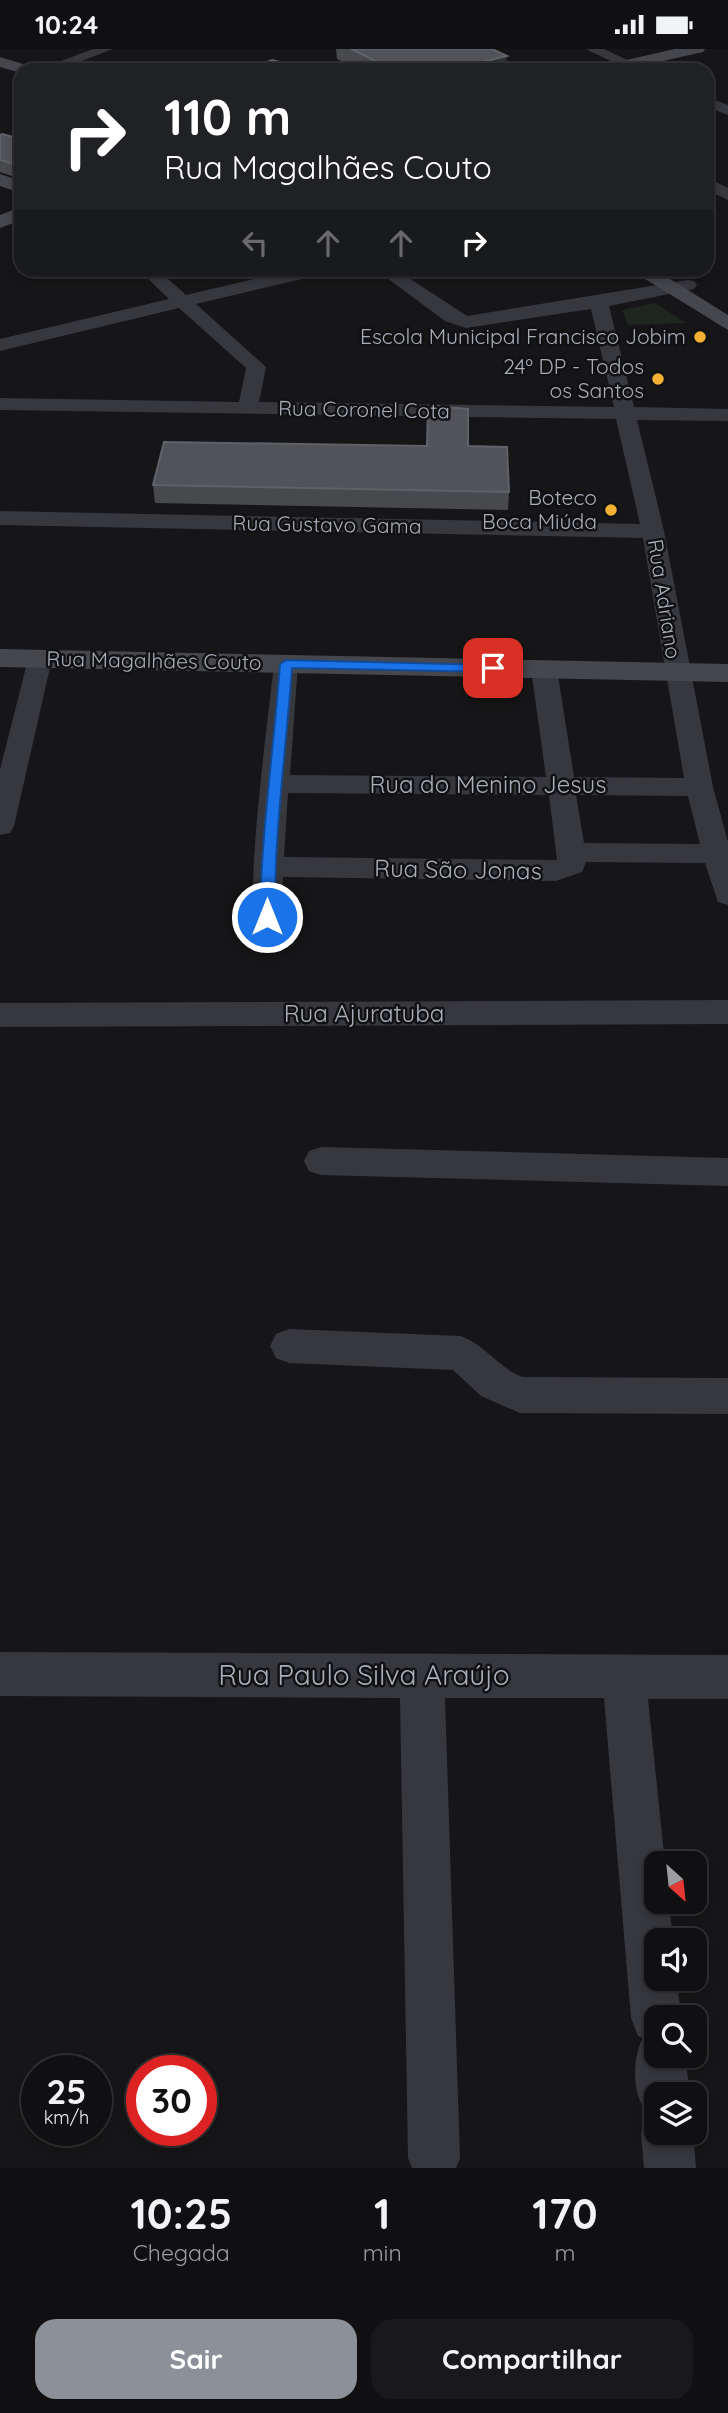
<!DOCTYPE html>
<html lang="pt">
<head>
<meta charset="utf-8">
<style>
	:root { --surface:#101012; --page:#19191b; --text:#f1f3f6; --muted:#9c9d9f; --line:#303032; --accent:#8c9099 }
	body { margin:0; font-family:Quicksand,sans-serif; background:var(--page); color:var(--text); height:100vh; display:flex; flex-direction:column; font-size:26px; white-space:nowrap }
	* { box-sizing:border-box; margin:0 }
	p { font-size:23px; color:var(--muted) }
	.icon { flex:none; width:38px; height:38px; fill:none; stroke:currentColor; stroke-width:2; stroke-linecap:round; stroke-linejoin:round }
	.map { position:relative; height:2119px; overflow:hidden }
	.panel { display:flex; flex-direction:column; background:var(--surface); flex:1 }
	.panel>* { flex:none }
	.hud { position:absolute; left:14px; top:14px; width:700px; height:214px; border-radius:21px; box-shadow:0 4px 10px #0003,0 0 0 2px var(--line); background:#202124; color:#fff; overflow:hidden }
	.needle { width:46px; rotate:153deg }
	.tools { position:absolute; left:644px; top:1802px; display:grid; gap:14px }
	.tools a { display:grid; place-items:center; width:63px; height:63px; border-radius:14px; background:var(--surface); box-shadow:0 4px 10px #0003,0 0 0 2px var(--line); font-size:35px }
	.speed { position:absolute; left:21px; top:2006px; display:flex; gap:14px; font-size:35px; font-weight:700; text-align:center }
	.speed>* { display:grid; place-content:center; width:91px; height:91px; border-radius:50%; background:var(--surface); box-shadow:0 4px 10px #0003,0 0 0 2px var(--line); line-height:1 }
	.speed small { font-size:18px; font-weight:400 }
	.speed .limit { border:10px solid #d22; background:#fff; color:#111 }
	.pin { position:absolute; display:grid; place-items:center; width:60px; height:60px; color:#fff; margin:-30px; border-radius:14px; box-shadow:0 4px 10px #0006 }
	.me { position:absolute; width:77px; margin:-38px; rotate:0deg; stroke-linejoin:round; filter:drop-shadow(0 0 5px #0008) }
	.turn { display:flex; align-items:center; gap:24px; height:147px; padding:0 35px; font-size:32px }
	.turn .icon { width:91px; height:91px; stroke-width:2.5 }
	.turn b { display:block; font-size:49px; line-height:60px }
	.lanes { display:flex; align-items:center; height:66px; padding:0 35px; background:#0003; justify-content:center; gap:35px; direction:ltr }
	.lanes .off { opacity:.35 }
	.eta { display:flex; justify-content:space-evenly; align-items:center; height:119px; text-align:center }
	.eta b { font-size:42px; font-weight:700; line-height:49px }
	.cta { display:flex; gap:14px; margin-top:auto; padding:14px 35px }
	.cta a { flex:1; height:80px; border-radius:21px; background:var(--accent); color:#fff; font-size:28px; font-weight:700; line-height:80px; text-align:center }
	.cta a+a { background:var(--page); color:var(--text) }
	.status { display:flex; justify-content:space-between; align-items:center; height:49px; padding:0 35px; background:var(--surface); direction:ltr }
	.status svg { height:19px; fill:currentColor }
	.map>svg:first-child { display:block }
	.green { fill:#1e261f }
	.lines { fill:none; stroke-linecap:round; stroke-linejoin:round }
	.street { fill:#37383d; fill-rule:evenodd }
	.secondary { fill:#45474d; fill-rule:evenodd }
	.wall { fill:#47494d }
	.shaded-wall { fill:#2f3033 }
	.building { fill:#525359; stroke:#5f6168; stroke-width:2 }
	.route { fill:#1a73e8; stroke:#114b97; stroke-width:2 }
	.poi-dot { fill:#f2b134; stroke:#111113; stroke-width:2.5 }
	.labels { text-anchor:middle; stroke-width:5; stroke-linejoin:round; paint-order:stroke }
	.far-poi-label { font-size:21px; fill:#a8adb8; stroke:#111113; text-anchor:end }
	.far-street-label { font-size:21px; fill:#a8adb8; stroke:#111113 }
	.street-label { font-size:24px; fill:#a8adb8; stroke:#111113 }
	.near-street-label { font-size:28px; fill:#a8adb8; stroke:#111113 }
</style>
</head>
<body>
<div class="status"><b>10:24</b><svg viewBox="0 0 49 12"><path d="M0 12V9h3v3zM5 12V6h3v6zM10 12V3h3v9zM15 12V0h3v12zM26 1h20v11H26zM47 4h2v5h-2z"/></svg></div>
<div class="map">
<svg width="728" height="2119" viewBox="0 0 728 2119">
	<rect width="100%" height="100%" fill="#161618"/>
	<polygon class="green" points="655,254 686,274 628,276 622,261"/>
	<g class="lines">
		<g class="street">
			<polygon points="93,0 113,0 58,21 37,21"/>
			<polygon points="586,0 604,0 648,21 629,21"/>
			<polygon points="707,48 728,56 728,66 707,58"/>
			<polygon points="707,129 728,139 728,151 707,141"/>
			<path d="M 138,220 L 157,220 L 186,246 L 296,220 L 329,220 L 327,224 L 196,255 L 266,318 L 259,353 L 614,358 L 591,260 L 466,279 L 445,272 L 375,220 L 395,220 L 467,267 L 688,231 L 694,232 L 697,236 L 694,240 L 609,257 L 634,358 L 728,360 L 728,372 L 637,371 L 664,482 L 713,738 L 728,793 L 728,856 L 718,853 L 705,814 L 586,813 L 582,823 L 556,832 L 283,828 L 282,868 L 277,875 L 267,878 L 257,875 C 243,853 270,655 274,615 L 277,610 L 295,610 L 298,615 L 290,726 L 546,728 L 531,620 L 535,615 L 553,615 L 557,620 L 574,728 L 684,729 L 643,489 L 0,476 L 0,462 L 640,475 L 616,370 L 0,361 L 0,349 L 239,353 L 246,319 L 179,259 L 0,302 L 0,290 L 169,250 ZM 288,744 L 549,746 L 557,811 L 284,808 ZM 576,746 L 688,747 L 700,795 L 584,794 Z"/>
			<polygon points="40,603 49,605 52,610 14,777 10,784 0,786 0,721 28,610 31,605"/>
			<polygon points="728,951 728,975 0,978 0,954"/>
			<polygon points="321,1098 728,1109 728,1137 321,1126 309,1122 304,1112 309,1102"/>
			<path d="M 289,1280 L 461,1287 C 485,1296 498,1318 522,1328 L 728,1329 L 728,1365 L 520,1364 L 481,1347 L 453,1321 L 289,1314 L 276,1309 L 270,1297 L 276,1285 Z"/>
			<path d="M 0,1603 L 728,1606 L 728,1650 L 648,1650 L 665,1815 L 656,1815 L 656,1853 L 669,1853 L 673,1892 L 656,1892 L 656,1930 L 677,1930 L 681,1969 L 656,1969 L 656,2007 L 685,2007 L 690,2046 L 656,2046 L 656,2084 L 693,2084 L 696,2119 L 644,2119 L 641,2084 L 649,2065 C 631,2049 632,2008 643,1989 L 638,1987 L 631,1969 L 604,1649 L 445,1649 L 460,2109 L 456,2119 L 412,2119 L 408,2109 L 400,1649 L 0,1647 Z"/>
		</g>
		<g class="secondary">
			<polygon points="675,0 705,0 703,3 623,21 593,21 595,18"/>
			<polygon points="0,8 33,18 35,21 21,21 21,24 0,18"/>
			<polygon points="0,125 21,132 21,144 0,137"/>
			<polygon points="21,158 21,171 0,179 0,166"/>
			<polygon points="629,220 654,220 728,266 728,281"/>
			<polygon points="0,600 728,615 728,633 0,618"/>
		</g>
	</g>
	<g class="wall">
		<polygon points="336,0 492,0 506,21 359,21 337,10"/>
		<polygon points="0,86 21,90 21,130 0,123"/>
		<polygon points="427,397 468,397 509,443 508,461 155,454 153,436"/>
	</g>
	<polygon class="shaded-wall" points="507,7 506,21 450,21"/>
	<g class="building">
		<polygon points="351,0 492,0 507,7 450,21 394,21"/>
		<polygon points="272,11 311,21 247,21"/>
		<polygon points="2,85 21,90 21,117 0,111 0,86"/>
		<polygon points="433,357 468,360 468,397 507,398 509,443 153,436 164,393 427,397 428,359"/>
	</g>
	<path class="route" d="M 286,611 L 493,616 L 499,619 L 493,623 L 292,619 C 286,702 274,785 275,868 L 267,873 L 260,868 C 261,784 274,699 280,615 Z"/>
	<g class="poi-dot">
		<circle cx="700" cy="288" r="7"/>
		<circle cx="658" cy="330" r="7"/>
		<circle cx="611" cy="461" r="7"/>
	</g>
	<g class="labels">
		<g class="far-poi-label">
			<text x="686" y="295">Escola Municipal Francisco Jobim</text>
			<text x="644" y="325">24º DP - Todos<tspan x="644" dy="24">os Santos</tspan></text>
			<text x="597" y="456">Boteco<tspan x="597" dy="24">Boca Miúda</tspan></text>
		</g>
		<g class="far-street-label">
			<text transform="translate(364 361) rotate(1)" y="7">Rua Coronel Cota</text>
			<text transform="translate(327 476) rotate(1)" y="7">Rua Gustavo Gama</text>
			<text transform="translate(664 550) rotate(81)" y="7">Rua Adriano</text>
			<text transform="translate(154 612) rotate(1)" y="7">Rua Magalhães Couto</text>
		</g>
		<g class="street-label">
			<text x="488" y="744">Rua do Menino Jesus</text>
			<text transform="translate(458 821) rotate(1)" y="8">Rua São Jonas</text>
			<text x="364" y="973">Rua Ajuratuba</text>
		</g>
		<g class="near-street-label">
			<text x="364" y="1636">Rua Paulo Silva Araújo</text>
		</g>
	</g>
</svg>
<div class="tools">
<a><svg class="needle" viewBox="-14 -14 28 28"><path d="M0-13l5 13h-10z" fill="#e53935"/><path d="M0 13l5-13h-10z" fill="#9c9d9f"/></svg></a>
<a><svg class="icon" aria-label="sound" viewBox="0 0 24 24"><path d="M4 9h4l5-4v14l-5-4H4zM17 9q2 3 0 6"/></svg></a>
<a><svg class="icon" aria-label="search" viewBox="0 0 24 24"><circle cx="10" cy="10" r="6"/><path d="M15 15l6 6"/></svg></a>
<a><svg class="icon" aria-label="layers" viewBox="0 0 24 24"><path d="M12 4l9 5-9 5-9-5zM3 14l9 5 9-5"/></svg></a>
</div>
<div class="speed"><div>25<small>km/h</small></div><div class="limit">30</div></div>
<div class="pin" style="left:493px;top:619px;background:#d93025"><svg class="icon" aria-label="arrive" viewBox="0 0 24 24"><path d="M6 21V4h12l-3 4 3 4H6"/></svg></div>
<svg class="me" style="left:267px;top:868px" viewBox="-20 -20 40 40"><circle r="17" fill="#1a73e8" stroke="#fff" stroke-width="3"/><path d="M0-11L8 9 0 5-8 9z" fill="#fff"/></svg>
<div class="hud">
<div class="turn"><svg class="icon" aria-label="right" viewBox="0 0 24 24"><path d="M7 20v-9h11M14 6l5 5-5 5"/></svg><div><b>110 m</b>Rua Magalhães Couto</div></div>
<div class="lanes"><svg class="icon off" aria-label="left" viewBox="0 0 24 24"><path d="M17 20v-9H6M10 6l-5 5 5 5"/></svg><svg class="icon off" aria-label="ahead" viewBox="0 0 24 24"><path d="M12 20V5M6 11l6-6 6 6"/></svg><svg class="icon off" aria-label="ahead" viewBox="0 0 24 24"><path d="M12 20V5M6 11l6-6 6 6"/></svg><svg class="icon" aria-label="right" viewBox="0 0 24 24"><path d="M7 20v-9h11M14 6l5 5-5 5"/></svg></div>
</div>
</div>
<section class="panel">
<div class="eta">
<div><b>10:25</b><p>Chegada</p></div>
<div><b>1</b><p>min</p></div>
<div><b>170</b><p>m</p></div>
</div>
<div class="cta"><a>Sair</a><a>Compartilhar</a></div>
</section>
</body>
</html>
